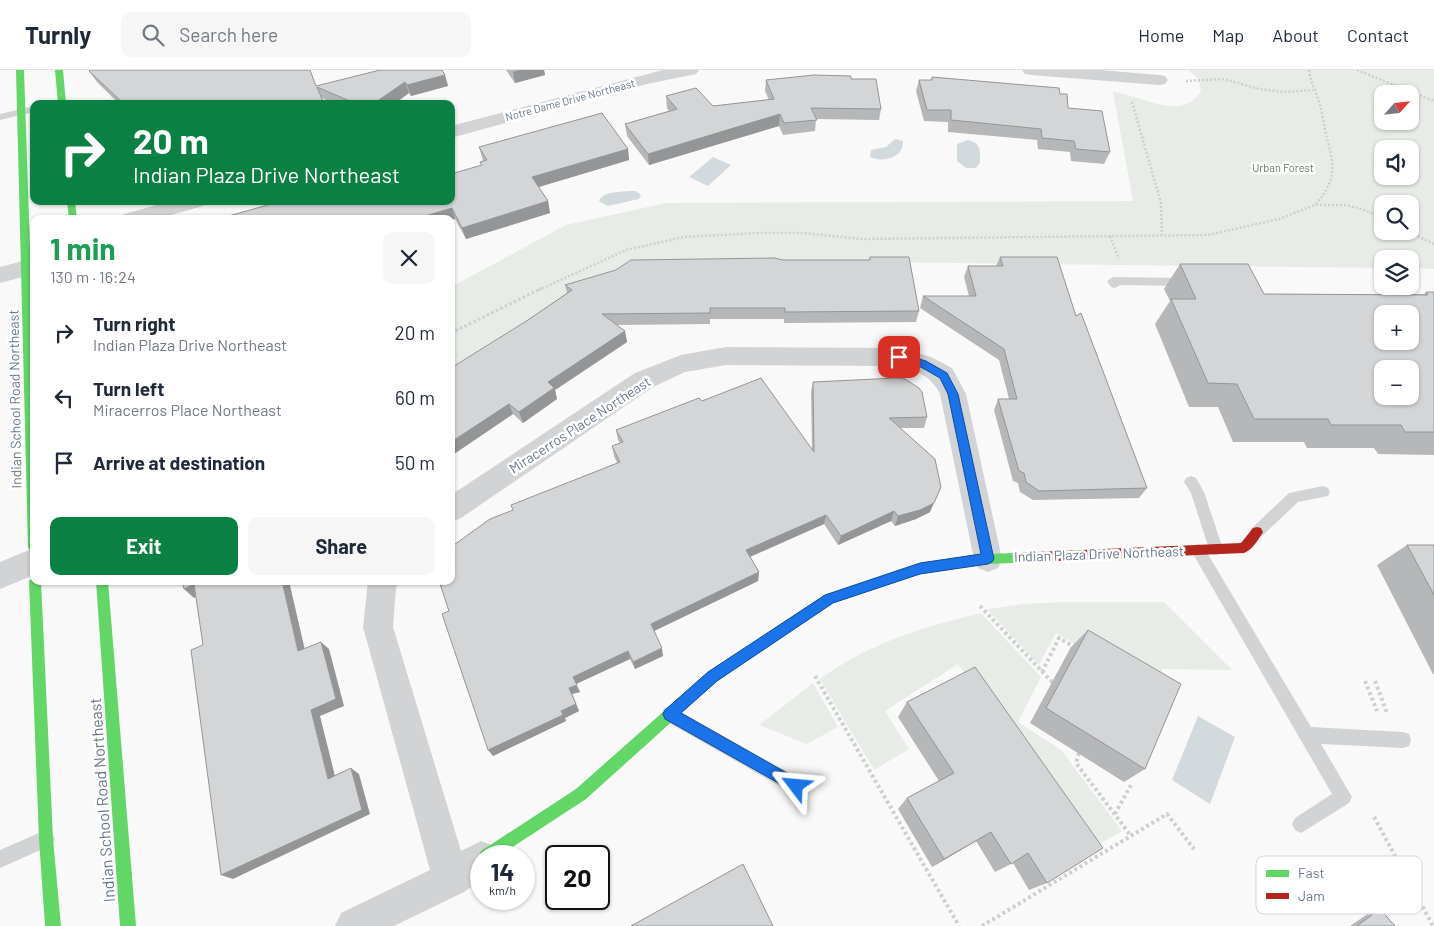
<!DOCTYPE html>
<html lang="en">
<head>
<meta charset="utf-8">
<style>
	:root { --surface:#fff; --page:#f6f6f7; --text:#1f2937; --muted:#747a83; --line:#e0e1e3; --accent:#0b8043 }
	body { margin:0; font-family:Barlow,sans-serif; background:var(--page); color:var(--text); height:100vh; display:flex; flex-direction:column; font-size:19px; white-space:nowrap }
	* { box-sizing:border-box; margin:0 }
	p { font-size:16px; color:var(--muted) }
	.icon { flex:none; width:28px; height:28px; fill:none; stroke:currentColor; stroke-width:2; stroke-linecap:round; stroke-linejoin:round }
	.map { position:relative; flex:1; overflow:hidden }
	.panel { position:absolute; left:30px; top:145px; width:425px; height:370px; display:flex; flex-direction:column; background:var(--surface); border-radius:10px; box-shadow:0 1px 4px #0004 }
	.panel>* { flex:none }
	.top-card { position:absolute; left:30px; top:30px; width:425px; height:105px; border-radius:10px; box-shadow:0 1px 4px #0004; background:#0b8043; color:#fff; overflow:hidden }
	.needle { width:32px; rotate:63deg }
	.buttons { position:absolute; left:1374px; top:15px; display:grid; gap:10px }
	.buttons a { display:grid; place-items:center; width:45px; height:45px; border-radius:10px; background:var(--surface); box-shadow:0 1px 4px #0004; font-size:25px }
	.speed { position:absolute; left:470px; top:775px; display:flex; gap:10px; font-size:25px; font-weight:700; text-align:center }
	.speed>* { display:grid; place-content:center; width:65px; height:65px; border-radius:50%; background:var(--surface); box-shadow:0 1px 4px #0004; line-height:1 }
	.speed small { font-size:12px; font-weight:400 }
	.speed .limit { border:2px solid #111; border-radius:8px; background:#fff; color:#111 }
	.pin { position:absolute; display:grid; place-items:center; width:42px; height:42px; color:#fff; margin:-21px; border-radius:10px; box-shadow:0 2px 8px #0006 }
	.me { position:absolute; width:55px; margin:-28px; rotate:299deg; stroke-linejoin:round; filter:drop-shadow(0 0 4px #0008) }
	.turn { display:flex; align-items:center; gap:18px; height:105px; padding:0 20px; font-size:22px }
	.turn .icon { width:65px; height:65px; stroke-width:2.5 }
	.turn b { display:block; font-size:35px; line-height:42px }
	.round { display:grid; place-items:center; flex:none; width:52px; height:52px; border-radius:10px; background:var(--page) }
	.overview { display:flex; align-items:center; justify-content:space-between; height:85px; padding:0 20px }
	h1 { font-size:30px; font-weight:700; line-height:38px; color:#1e9e55 }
	.cta { display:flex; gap:10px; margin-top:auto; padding:10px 20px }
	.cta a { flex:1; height:58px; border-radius:10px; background:var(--accent); color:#fff; font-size:20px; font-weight:700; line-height:58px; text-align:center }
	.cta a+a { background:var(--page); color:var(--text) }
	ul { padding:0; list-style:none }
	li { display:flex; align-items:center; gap:15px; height:65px; padding:0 20px }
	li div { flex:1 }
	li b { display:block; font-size:19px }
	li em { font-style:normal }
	header { display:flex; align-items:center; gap:30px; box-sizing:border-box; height:70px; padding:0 25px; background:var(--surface); border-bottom:1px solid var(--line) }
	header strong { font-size:24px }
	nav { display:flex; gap:28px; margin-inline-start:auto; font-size:18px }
	.search { width:350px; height:45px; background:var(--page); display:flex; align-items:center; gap:12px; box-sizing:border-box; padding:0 18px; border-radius:10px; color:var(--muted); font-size:19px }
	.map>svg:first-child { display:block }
	.green { fill:#e8ece7; fill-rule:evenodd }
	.water { fill:#d3dade }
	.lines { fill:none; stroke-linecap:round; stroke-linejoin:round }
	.path-far2 { stroke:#cecfd1; stroke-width:2.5; stroke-dasharray:2 2; stroke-linecap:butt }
	.path-far1 { stroke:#cecfd1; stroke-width:3; stroke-dasharray:2.5 2.5; stroke-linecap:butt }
	.path { stroke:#cecfd1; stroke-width:4; stroke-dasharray:3 3; stroke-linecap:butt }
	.lane { fill:#d2d3d4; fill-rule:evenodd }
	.street { fill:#d2d3d4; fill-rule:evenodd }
	.fast { fill:#63d668; fill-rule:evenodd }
	.jam { fill:#b3261e; fill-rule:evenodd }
	.wall { fill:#b6b7b8 }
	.shaded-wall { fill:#949596 }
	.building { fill:#d4d5d6; stroke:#949596; fill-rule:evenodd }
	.route { fill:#1a73e8; stroke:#114b97 }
	.labels { text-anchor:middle; stroke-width:5; stroke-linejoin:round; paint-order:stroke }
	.far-street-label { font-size:11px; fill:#67788b; stroke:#fff }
	.far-park-label { font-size:11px; fill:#657c62; stroke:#fff }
	.street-label { font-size:14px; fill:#67788b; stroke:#fff }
	.near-street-label { font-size:16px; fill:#67788b; stroke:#fff }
	.key { fill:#fff; stroke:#d1d6dc; stroke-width:1 }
	.key-label { font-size:14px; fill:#67788b }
</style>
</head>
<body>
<header>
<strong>Turnly</strong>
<div class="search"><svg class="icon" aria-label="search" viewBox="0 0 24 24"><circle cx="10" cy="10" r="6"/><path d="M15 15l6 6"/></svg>Search here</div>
<nav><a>Home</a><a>Map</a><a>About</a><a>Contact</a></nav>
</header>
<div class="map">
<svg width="1434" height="856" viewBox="0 0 1434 856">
	<rect width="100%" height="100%" fill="#f9f9f9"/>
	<g class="green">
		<path d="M 1188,0 L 1434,0 L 1434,199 L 1410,198 L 1410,189 L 1382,189 L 1382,198 L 694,190 L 451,299 L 451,217 L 566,155 L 666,133 L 1133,131 L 1113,22 C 1139,24 1182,53 1201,21 L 1198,8 ZM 1382,24 L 1410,24 L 1410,51 L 1382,51 ZM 1382,79 L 1410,79 L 1410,106 L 1382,106 ZM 1382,134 L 1410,134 L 1410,161 L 1382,161 Z"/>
		<polygon points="1066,532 1164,532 1232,600 1163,599 1154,620 1056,563 1039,595 987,539 1023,534"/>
		<path d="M 981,543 L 1041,607 L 1018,652 L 1061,680 L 1122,761 L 1088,781 L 958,594 L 885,641 L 909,679 L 874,700 L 820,609 C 869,573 923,557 981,543 Z"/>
		<polygon points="813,613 838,657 807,674 759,655"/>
	</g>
	<g class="water">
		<path d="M 895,69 L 903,71 C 904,88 883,93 870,87 L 871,80 L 886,77 Z"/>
		<path d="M 968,70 C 982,73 980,82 980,93 L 976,98 L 966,98 L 957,91 L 957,74 Z"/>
		<polygon points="713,87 731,95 708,116 689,107"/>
		<path d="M 630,121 L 636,121 L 641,125 L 639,129 L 608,136 L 599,131 C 603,121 620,122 630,121 Z"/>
		<polygon points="1198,646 1235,667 1210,734 1172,710"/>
	</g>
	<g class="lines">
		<g class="path-far2">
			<path d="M 1309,0 C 1310,11 1315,19 1318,29 C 1322,39 1323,50 1325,60 C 1333,93 1340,107 1315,135"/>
			<polyline points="1357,0 1434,31"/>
			<polyline points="1186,11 1224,9 1259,19 1284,22 1313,20"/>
			<polyline points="1132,32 1161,133 1162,165"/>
			<polyline points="1407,161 1434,174"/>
			<polyline points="1110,166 1119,189"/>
			<polyline points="539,220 626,180 684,167 757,163 803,163 861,169 1208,165 1279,149 1315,135 1346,135 1362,139 1382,148"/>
		</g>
		<polyline class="path-far1" points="451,263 542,218"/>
		<g class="path">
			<polyline points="980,536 1054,614"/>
			<polyline points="1042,602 1059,568 1076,578"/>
			<polyline points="815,606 959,856"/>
			<polyline points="1365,611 1377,641"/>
			<polyline points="1375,611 1387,643"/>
			<polyline points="1079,683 1076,693 1131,766"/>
			<polyline points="1115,744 1131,715"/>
			<polyline points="1374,747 1433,856"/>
			<polyline points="982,856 1167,744 1194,779"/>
		</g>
		<g class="lane">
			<polygon points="34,36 34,42 0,50 0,44"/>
			<polygon points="1113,207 1186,208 1192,212 1186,216 1120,215 1115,218 1111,217 1107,211"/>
			<polygon points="1191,406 1196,408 1204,422 1223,479 1221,483 1216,485 1211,483 1209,479 1191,423 1184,412 1186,408"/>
			<polygon points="1323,416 1328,418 1330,422 1328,426 1298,432 1262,466 1257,468 1252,466 1250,462 1252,458 1289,423"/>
			<polygon points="1198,474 1203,476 1311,657 1403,662 1409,664 1411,670 1409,676 1403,678 1321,674 1352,727 1349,733 1301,763 1295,760 1292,754 1295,748 1332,724 1193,484 1191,480 1193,476"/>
			<polygon points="670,636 802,710 805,716 802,722 796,725 790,722 664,650 662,644 664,638"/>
			<polygon points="46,760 52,763 55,769 52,775 0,798 0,780"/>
		</g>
		<g class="street">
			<polygon points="663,0 699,0 696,4 647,14 451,68 451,56"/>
			<polygon points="1022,0 1100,0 1159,5 1165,6 1168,10 1165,14 1159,15 1031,5 1025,4"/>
			<polygon points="171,131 206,131 203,136 157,149 121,149 124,144"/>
			<polygon points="34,185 34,204 0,213 0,197 19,192 26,187"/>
			<path d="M 726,277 L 899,278 L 931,287 L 952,298 L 966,324 L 1002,489 L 998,498 L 988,502 L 978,498 L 974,489 L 940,324 C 931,306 918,301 899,296 L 726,295 L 685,302 L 653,317 L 461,448 L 451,452 L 451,425 L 635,303 L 681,285 Z"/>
			<polygon points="34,478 34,505 0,519 0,492"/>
			<polygon points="368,511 399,511 396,518 393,557 461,781 481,771 494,776 498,786 481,786 481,810 464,822 394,856 335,856 341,843 430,800 363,557"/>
		</g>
		<g class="fast">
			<polygon points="16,0 24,0 34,297 34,482 30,481 28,477"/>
			<polygon points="55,0 63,0 66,34 58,34"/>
			<polygon points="67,131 75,131 77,149 69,149"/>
			<polygon points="1035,482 1039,483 1041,487 1039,491 1035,492 988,494 921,503 833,533 717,611 586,729 499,786 481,786 481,791 479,786 481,781 576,719 707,603 825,525 921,493 988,484"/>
			<polygon points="34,506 34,511 41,511 53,769 61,856 45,856 39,769 29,511"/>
			<polygon points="96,511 108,511 136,856 120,856"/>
		</g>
		<path class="jam" d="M 1257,457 L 1261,458 L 1263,462 C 1259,469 1252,480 1244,483 L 1035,492 L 1031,491 L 1029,487 L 1031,483 L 1035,482 L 1241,473 L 1253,458 Z"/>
	</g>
	<g class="wall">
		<polygon points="380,0 443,0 442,1 445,5 448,16 411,26 409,23 394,34 335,34 322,28 324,34 119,34 97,12 89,1 317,16"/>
		<polygon points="506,0 544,0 545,5 515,13"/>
		<polygon points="932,7 1060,24 1068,38 1110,82 1104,94 1071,91 1070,82 1038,79 1037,70 948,62 948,52 924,51 916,21 919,10 931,10"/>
		<polygon points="851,9 881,39 879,50 816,49 815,61 783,65 779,56 649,95 627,66 625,54 669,41 667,38 666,26 713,36 769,30 765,21 766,10"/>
		<polygon points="479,77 628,79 629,90 539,117 548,131 550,143 466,169 455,149 451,150 451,131 481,95 480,92 483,91"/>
		<polygon points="870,187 919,241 916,252 784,253 784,249 710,249 710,254 616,255 625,261 627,272 555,320 557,329 523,353 513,344 451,386 528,250 567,223 565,215 783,190 869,190"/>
		<polygon points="1000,187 1076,246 1147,418 1139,428 1033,430 1020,422 1018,413 1013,411 994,340 998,329 1009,329 999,290 920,238 923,226 969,226 964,207 968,196 996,196"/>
		<polygon points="1180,194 1264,224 1424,224 1426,222 1434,222 1434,385 1378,384 1374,378 1307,378 1304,372 1233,372 1218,337 1189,337 1155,254 1170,231 1164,219"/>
		<polygon points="813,312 927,347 924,358 901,358 930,442 916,449 895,456 891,451 838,475 824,454 750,487 759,502 758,511 654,561 663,586 635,599 630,589 576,614 580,622 572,624 579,641 565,648 566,651 493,686 449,541 451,511 513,440 617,393 614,386 612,376 620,373 618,370 616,360 702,331 812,379 811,322"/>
		<polygon points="1407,475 1434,475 1434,604 1433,604 1377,495"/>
		<polygon points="1088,560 1145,699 1124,712 1030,653 1071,577"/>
		<polygon points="975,597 1047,813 1029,820 1013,793 995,802 976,771 932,797 898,739 907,728 939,711 898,647 907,632"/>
		<polygon points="1380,839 1395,856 1350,856 1372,841"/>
	</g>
	<g class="shaded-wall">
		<polygon points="520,0 544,0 545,5 515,13 513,2"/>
		<polygon points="445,5 448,16 411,26 407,15"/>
		<polygon points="405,12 409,23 394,34 373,34"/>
		<polygon points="780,44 779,56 649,95 648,84"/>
		<polygon points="628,79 629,90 535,118 532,107"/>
		<polygon points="548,131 550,143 466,169 462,158"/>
		<polygon points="452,138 455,149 451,150 451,149 415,149"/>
		<polygon points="625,261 627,272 555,320 557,329 523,353 519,342 548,312"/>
		<polygon points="509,334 513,344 451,386 451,372"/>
		<polygon points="941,417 930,442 916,449 895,456 898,446"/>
		<polygon points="894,441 891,451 838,475 841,466"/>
		<polygon points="826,445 824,454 745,489 746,480"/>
		<polygon points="759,502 758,511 652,562 651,554"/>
		<polygon points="282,511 289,511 307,589 298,581"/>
		<polygon points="194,514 204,523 194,528 184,519"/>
		<polygon points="321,572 329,579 344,636 320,646 337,714 328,709 311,640"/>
		<polygon points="662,578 663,586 635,599 633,592"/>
		<polygon points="628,581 630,589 576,614 580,622 572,624 579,641 565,648 566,651 493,686 488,680 561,641 573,607"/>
		<polygon points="351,698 359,704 370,744 233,809 221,805"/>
		<polygon points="991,762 976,771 932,797 944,789"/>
	</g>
	<g class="building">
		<polygon points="90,0 310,0 316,16 380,0 442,0 445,5 407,15 405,12 373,34 357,34 317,17 324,34 124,34 89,1"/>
		<polygon points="814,5 851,6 851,9 876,9 881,39 811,38 817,50 784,53 780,44 648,84 625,54 677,39 666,26 696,18 713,36 774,29 766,10"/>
		<polygon points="932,7 1059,18 1060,24 1067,24 1068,38 1102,41 1110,82 1076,79 1074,71 1042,68 1041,59 951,50 951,40 927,40 919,10 932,10"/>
		<polygon points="602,43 628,79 532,107 548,131 462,158 452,138 415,149 218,149 282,131 451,131 451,104 482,95 480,92 487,90 479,77"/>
		<polygon points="870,187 909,187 919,241 785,242 785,238 710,238 710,243 602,244 625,261 548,312 554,318 519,342 509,334 451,372 451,298 528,250 572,220 565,215 616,200 631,190 774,188 783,190 870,190"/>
		<polygon points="1000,187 1057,187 1076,246 1081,243 1147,418 1039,421 1026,412 1024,403 1019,401 998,329 1017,329 1004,279 923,226 976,226 968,196 1003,196"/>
		<path d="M 1180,194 L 1248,194 L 1264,224 L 1428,225 L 1426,222 L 1434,222 L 1434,362 L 1405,362 L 1401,355 L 1331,355 L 1328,349 L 1254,349 L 1237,314 L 1208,313 L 1171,229 L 1196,229 ZM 1382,244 L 1410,244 L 1410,271 L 1382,271 ZM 1382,299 L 1410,299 L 1410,326 L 1382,326 Z"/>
		<polygon points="761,308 814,382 813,312 896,308 905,309 919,318 922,322 927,347 889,348 935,389 941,417 934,433 920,440 898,446 894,441 841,466 826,445 746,480 759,502 651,554 662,578 633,592 628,581 573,607 577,615 569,618 576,634 561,641 563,645 488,680 442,544 449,541 439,511 451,511 451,477 490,449 513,440 511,435 620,392 612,376 623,372 616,360 699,328 702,331"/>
		<polygon points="1407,475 1434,475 1434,525"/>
		<polygon points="182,511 282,511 298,581 321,572 336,629 311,640 328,709 351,698 362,740 221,805 191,580 203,575 194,514 184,519"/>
		<polygon points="1088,560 1181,614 1145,699 1046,638"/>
		<polygon points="975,597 1103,778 1047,813 1028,783 1011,794 991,762 944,789 907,728 954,703 907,632"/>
		<polygon points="743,794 773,856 631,856"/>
		<polygon points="1380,839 1395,856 1357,856"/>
	</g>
	<polygon class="route" points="899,283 926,291 947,303 958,324 994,489 992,492 988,494 920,504 833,533 717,611 681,643 801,711 803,716 801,721 796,723 665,649 663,644 665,640 708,602 825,525 920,493 981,484 948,324 940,308 919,296 896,289 896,284"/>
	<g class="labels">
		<g class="far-street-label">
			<text transform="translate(570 30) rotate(-15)" y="4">Notre Dame Drive Northeast</text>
		</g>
		<g class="far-park-label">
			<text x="1283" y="102">Urban Forest</text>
		</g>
		<g class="street-label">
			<text transform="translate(15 329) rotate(-91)" y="5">Indian School Road Northeast</text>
			<text transform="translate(580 355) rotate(-33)" y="5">Miracerros Place Northeast</text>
			<text transform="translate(1099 484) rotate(-2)" y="5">Indian Plaza Drive Northeast</text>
		</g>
		<g class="near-street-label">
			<text transform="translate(102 730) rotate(-94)" y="6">Indian School Road Northeast</text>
		</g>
	</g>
	<rect x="1256" y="786" width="166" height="58" rx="8" class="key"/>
	<rect x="1266" y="800" width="23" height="7" fill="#63d668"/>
	<rect x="1266" y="823" width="23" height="6" fill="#b3261e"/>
	<g class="key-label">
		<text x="1298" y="808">Fast</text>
		<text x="1298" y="831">Jam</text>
	</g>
</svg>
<div class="buttons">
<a><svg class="needle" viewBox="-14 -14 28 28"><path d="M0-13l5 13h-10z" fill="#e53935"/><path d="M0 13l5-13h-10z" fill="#747a83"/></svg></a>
<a><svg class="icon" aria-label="sound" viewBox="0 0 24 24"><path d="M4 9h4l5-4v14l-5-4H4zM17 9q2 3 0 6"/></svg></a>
<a><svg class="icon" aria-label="search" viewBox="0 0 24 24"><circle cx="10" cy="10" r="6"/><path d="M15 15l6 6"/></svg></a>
<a><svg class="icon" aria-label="layers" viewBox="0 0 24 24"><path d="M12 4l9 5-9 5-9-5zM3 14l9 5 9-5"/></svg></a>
<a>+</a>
<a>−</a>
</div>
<div class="speed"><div>14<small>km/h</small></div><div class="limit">20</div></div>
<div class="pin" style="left:899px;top:287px;background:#d93025"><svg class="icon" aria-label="arrive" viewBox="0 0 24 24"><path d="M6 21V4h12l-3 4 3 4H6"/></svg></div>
<svg class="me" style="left:796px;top:716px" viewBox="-20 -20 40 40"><path d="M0-17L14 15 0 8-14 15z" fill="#1a73e8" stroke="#fff" stroke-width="4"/></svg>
<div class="top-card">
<div class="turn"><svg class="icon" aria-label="right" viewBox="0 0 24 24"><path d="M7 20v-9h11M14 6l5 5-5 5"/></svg><div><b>20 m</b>Indian Plaza Drive Northeast</div></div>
</div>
<section class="panel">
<div class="overview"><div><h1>1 min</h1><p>130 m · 16:24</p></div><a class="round"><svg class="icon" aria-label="close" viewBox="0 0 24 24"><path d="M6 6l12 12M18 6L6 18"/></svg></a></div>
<ul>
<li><svg class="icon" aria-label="right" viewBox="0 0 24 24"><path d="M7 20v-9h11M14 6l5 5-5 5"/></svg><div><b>Turn right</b><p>Indian Plaza Drive Northeast</p></div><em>20 m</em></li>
<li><svg class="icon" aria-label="left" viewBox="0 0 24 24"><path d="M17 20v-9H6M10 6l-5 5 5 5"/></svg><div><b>Turn left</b><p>Miracerros Place Northeast</p></div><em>60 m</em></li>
<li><svg class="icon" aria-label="arrive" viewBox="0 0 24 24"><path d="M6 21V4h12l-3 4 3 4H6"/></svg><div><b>Arrive at destination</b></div><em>50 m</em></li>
</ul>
<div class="cta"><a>Exit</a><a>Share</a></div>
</section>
</div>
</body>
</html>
